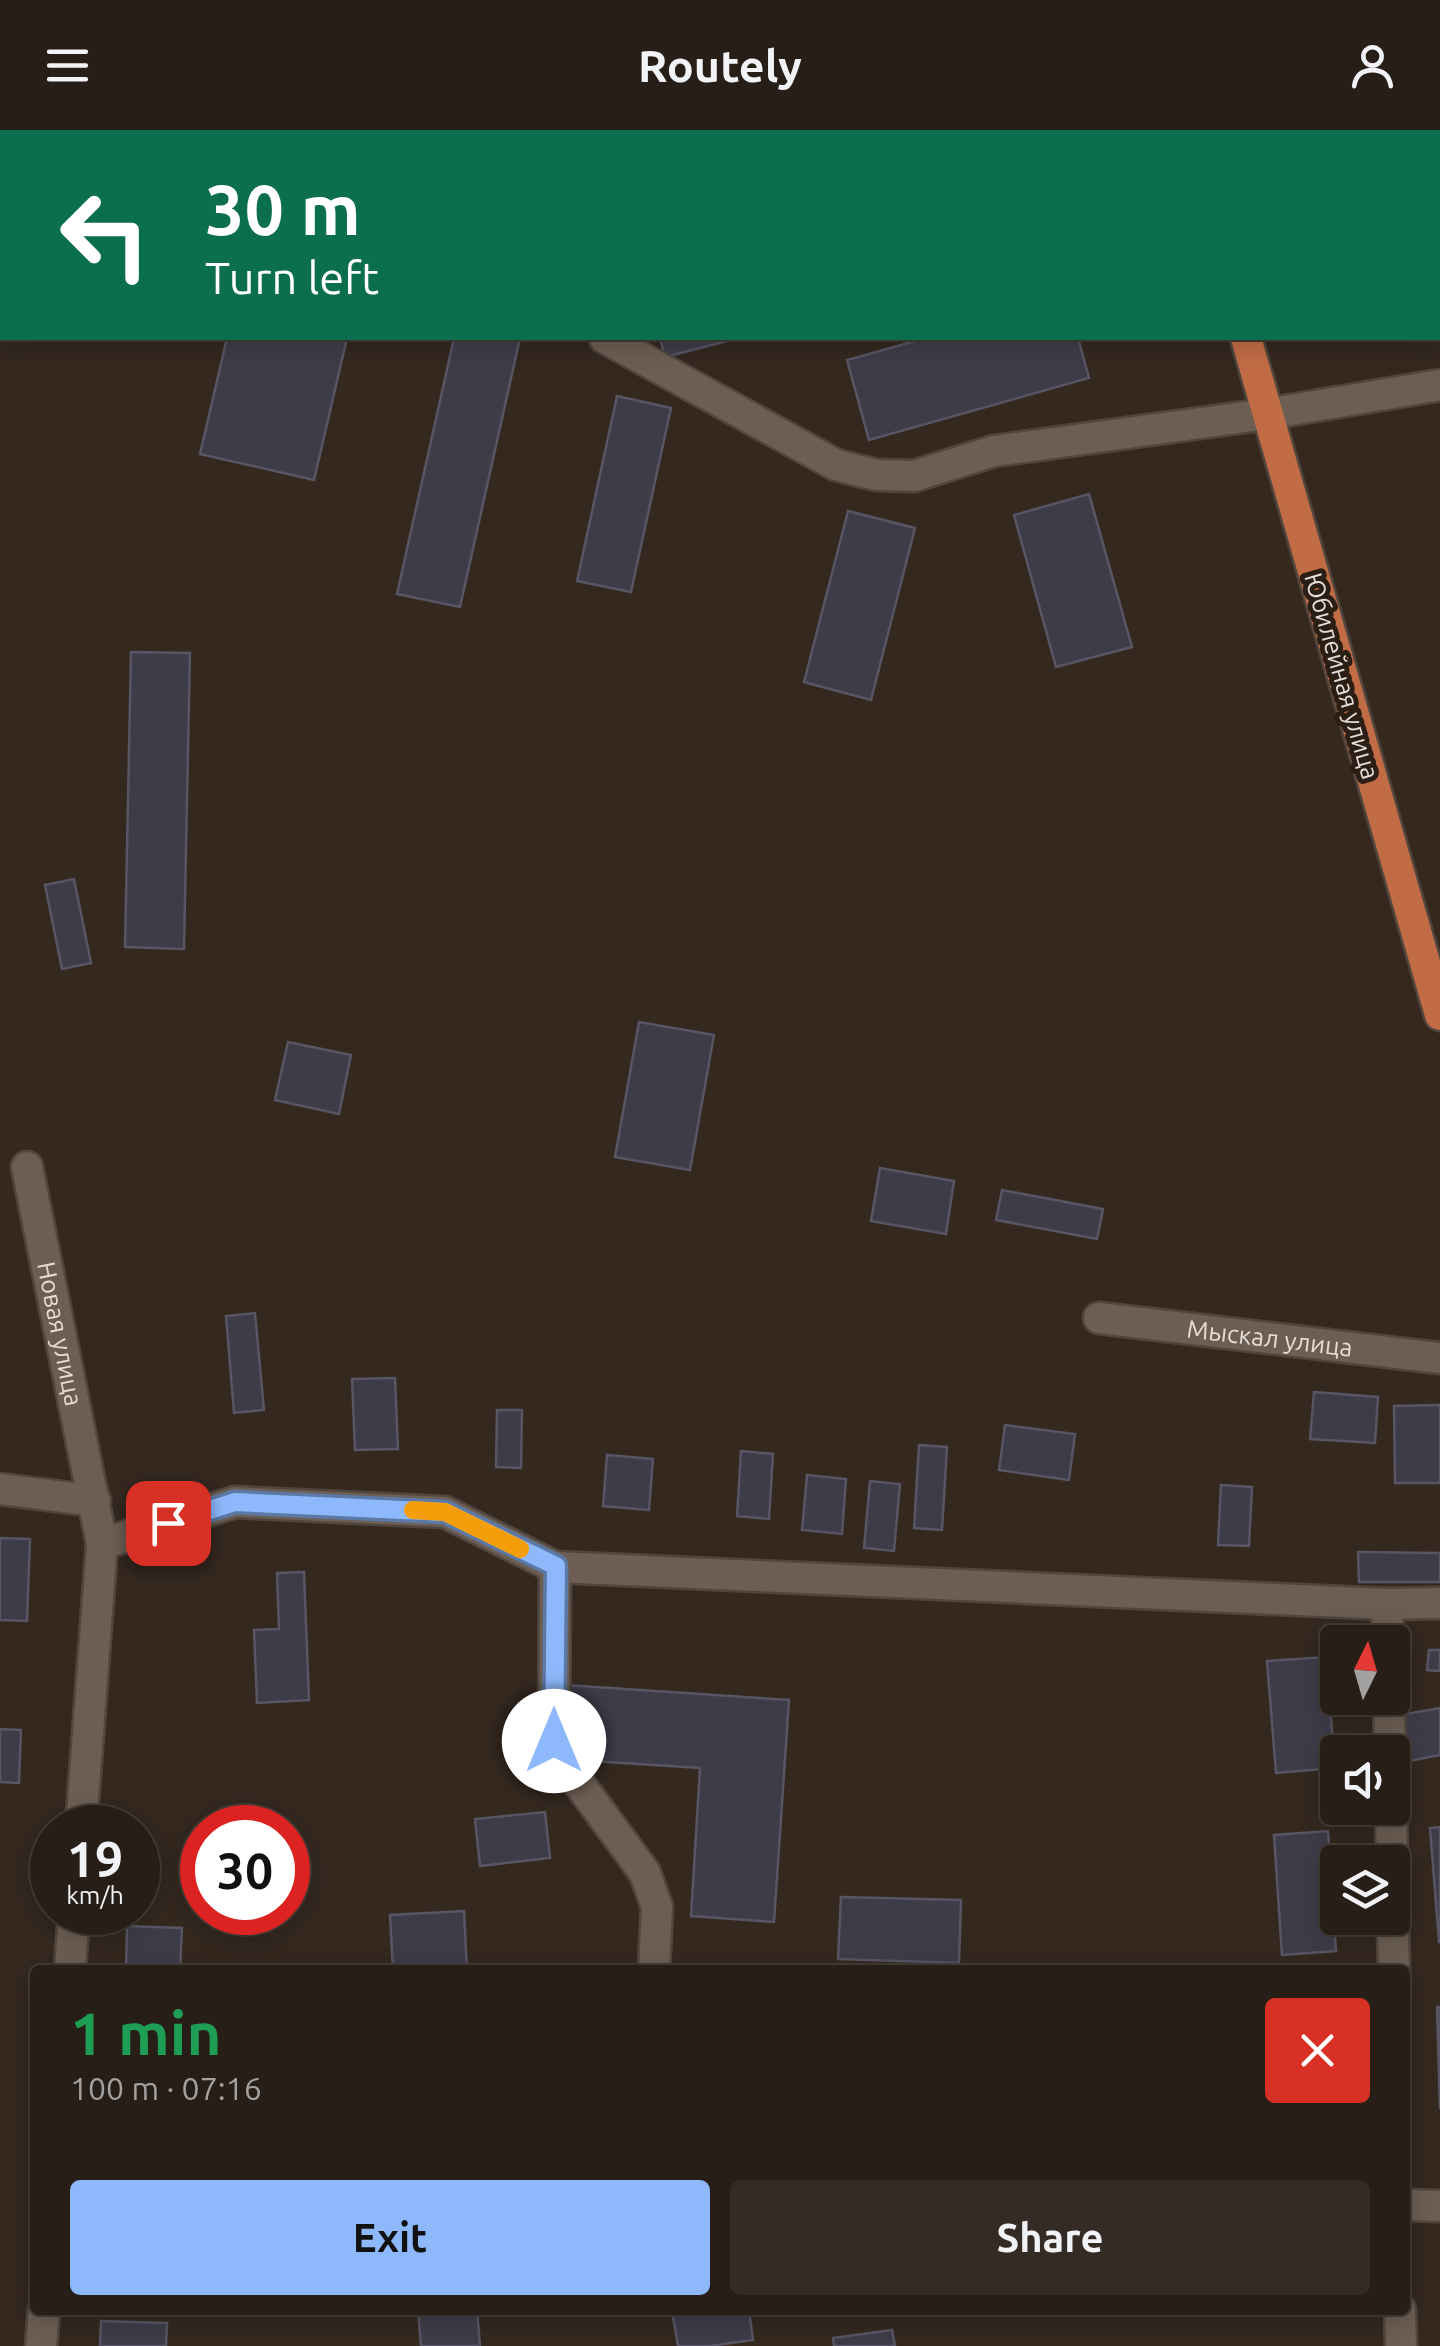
<!DOCTYPE html>
<html lang="en">
<head>
<meta charset="utf-8">
<style>
	:root { --surface:#271e17; --page:#332b24; --text:#f1f3f6; --muted:#a4a2a1; --line:#433c36; --accent:#8db9fc }
	body { margin:0; font-family:Ubuntu,sans-serif; background:var(--page); color:var(--text); height:100vh; display:flex; flex-direction:column; font-size:38px; white-space:nowrap }
	* { box-sizing:border-box; margin:0 }
	p { font-size:32px; color:var(--muted) }
	.icon { flex:none; width:55px; height:55px; fill:none; stroke:currentColor; stroke-width:2; stroke-linecap:round; stroke-linejoin:round }
	.map { position:relative; flex:1; overflow:hidden }
	.details { position:absolute; left:30px; top:1835px; width:1380px; height:350px; display:flex; flex-direction:column; background:var(--surface); border-radius:10px; box-shadow:0 5px 25px #0003,0 0 0 2px var(--line) }
	.details>* { flex:none }
	.guide { position:absolute; left:0px; top:0px; width:1440px; height:210px; box-shadow:0 5px 25px #0003,0 0 0 2px var(--line); background:#0b6e4f; color:#fff; overflow:hidden }
	.needle { width:65px; rotate:5deg }
	.buttons { position:absolute; left:1320px; top:1495px; display:grid; gap:20px }
	.buttons a { display:grid; place-items:center; width:90px; height:90px; border-radius:10px; background:var(--surface); box-shadow:0 5px 25px #0003,0 0 0 2px var(--line); font-size:50px }
	.speed { position:absolute; left:30px; top:1675px; display:flex; gap:20px; font-size:50px; font-weight:700; text-align:center }
	.speed>* { display:grid; place-content:center; width:130px; height:130px; border-radius:50%; background:var(--surface); box-shadow:0 5px 25px #0003,0 0 0 2px var(--line); line-height:1 }
	.speed small { font-size:25px; font-weight:400 }
	.speed .limit { border:15px solid #d22; background:#fff; color:#111 }
	.pin { position:absolute; display:grid; place-items:center; width:85px; height:85px; color:#fff; margin:-42px; border-radius:20px; box-shadow:0 5px 15px #0006 }
	.me { position:absolute; width:110px; margin:-55px; rotate:0deg; stroke-linejoin:round; filter:drop-shadow(0 0 8px #0008) }
	.turn { display:flex; align-items:center; gap:35px; height:210px; padding:0 40px; font-size:45px }
	.turn .icon { width:130px; height:130px; stroke-width:2.5 }
	.turn b { display:block; font-size:70px; line-height:85px }
	.round { display:grid; place-items:center; flex:none; width:105px; height:105px; border-radius:10px; background:var(--page) }
	.head { display:flex; align-items:center; justify-content:space-between; height:170px; padding:0 40px }
	h1 { font-size:60px; font-weight:600; line-height:75px; color:#1e9e55 }
	.primary-button { display:flex; gap:20px; margin-top:auto; padding:20px 40px }
	.primary-button a { flex:1; height:115px; border-radius:10px; background:var(--accent); color:#111; font-size:40px; font-weight:600; line-height:115px; text-align:center }
	.primary-button a+a { background:var(--page); color:var(--text) }
	header { display:flex; justify-content:space-between; align-items:center; height:130px; padding:0 40px; background:var(--surface); font-size:45px; font-weight:600 }
	.map>svg:first-child { display:block }
	.building { fill:#3f3c4a; stroke:#585564; stroke-width:2.5 }
	.lines { fill:none; stroke-linecap:round; stroke-linejoin:round }
	.minor-casing { stroke:#51463e; stroke-width:35 }
	.major-casing { stroke:#51463e; stroke-width:35 }
	.minor { stroke:#6c5e53; stroke-width:30 }
	.major { stroke:#c16c45; stroke-width:30 }
	.route-casing { stroke:#5c78a4; stroke-width:25 }
	.route { stroke:#8db9fc; stroke-width:18 }
	.slow { stroke:#f59e0b; stroke-width:18 }
	.labels { text-anchor:middle; stroke-width:10; stroke-linejoin:round; paint-order:stroke }
	.street-label { font-size:25px; fill:#e6ddd7; stroke:#2a1e15 }
</style>
</head>
<body>
<header><svg class="icon" aria-label="menu" viewBox="0 0 24 24"><path d="M4 6h16M4 12h16M4 18h16"/></svg>Routely<svg class="icon" aria-label="person" viewBox="0 0 24 24"><circle cx="12" cy="8" r="4"/><path d="M4 21q1-7 8-7t8 7"/></svg></header>
<div class="map">
<svg width="1440" height="2216" viewBox="0 0 1440 2216">
	<rect width="100%" height="100%" fill="#34281f"/>
	<g class="building">
		<polygon points="275,0 395,0 275,2"/>
		<polygon points="925,0 975,0 976,2 916,2"/>
		<polygon points="227,208 347,208 314,350 200,324"/>
		<polygon points="454,208 520,208 460,477 397,464"/>
		<polygon points="660,208 739,208 665,227"/>
		<polygon points="926,208 1078,208 1089,248 869,310 847,230"/>
		<polygon points="617,266 671,278 631,462 577,451"/>
		<polygon points="1089,364 1132,517 1056,537 1014,385"/>
		<polygon points="848,381 915,398 871,570 804,552"/>
		<polygon points="131,522 190,523 184,819 125,817"/>
		<polygon points="74,749 91,833 62,839 45,755"/>
		<polygon points="639,892 714,905 690,1040 615,1027"/>
		<polygon points="288,912 351,925 339,984 275,970"/>
		<polygon points="880,1038 954,1051 946,1104 871,1091"/>
		<polygon points="1002,1060 1103,1079 1097,1109 996,1090"/>
		<polygon points="255,1183 264,1280 234,1283 226,1186"/>
		<polygon points="395,1248 398,1319 355,1320 352,1249"/>
		<polygon points="1314,1262 1378,1267 1375,1313 1310,1309"/>
		<polygon points="1440,1275 1440,1353 1395,1353 1394,1276"/>
		<polygon points="497,1280 522,1280 521,1338 496,1337"/>
		<polygon points="1005,1295 1075,1304 1069,1350 999,1340"/>
		<polygon points="919,1315 947,1317 942,1400 914,1398"/>
		<polygon points="741,1321 773,1324 769,1389 737,1386"/>
		<polygon points="607,1325 653,1329 649,1380 603,1376"/>
		<polygon points="807,1345 846,1349 842,1404 802,1400"/>
		<polygon points="870,1351 900,1354 894,1421 864,1418"/>
		<polygon points="1221,1355 1252,1357 1249,1416 1218,1415"/>
		<polygon points="0,1408 30,1409 27,1491 0,1490"/>
		<polygon points="1358,1422 1440,1423 1440,1452 1359,1452"/>
		<polygon points="304,1442 309,1570 257,1573 254,1500 279,1499 277,1443"/>
		<polygon points="1429,1520 1440,1520 1440,1541 1427,1540"/>
		<polygon points="1326,1527 1335,1638 1276,1643 1267,1531"/>
		<polygon points="566,1555 789,1570 774,1792 691,1786 700,1638 561,1629"/>
		<polygon points="1440,1578 1440,1625 1409,1631 1400,1585"/>
		<polygon points="0,1599 21,1600 19,1653 0,1652"/>
		<polygon points="545,1682 550,1728 480,1736 475,1689"/>
		<polygon points="1440,1697 1440,1812 1439,1812 1430,1698"/>
		<polygon points="1328,1701 1336,1821 1282,1825 1274,1705"/>
		<polygon points="841,1767 961,1770 959,1833 838,1829"/>
		<polygon points="464,1781 467,1840 393,1840 390,1785"/>
		<polygon points="127,1796 182,1798 180,1840 126,1840"/>
		<polygon points="1437,1877 1440,1877 1440,1979"/>
		<polygon points="418,2180 477,2180 480,2216 421,2216"/>
		<polygon points="672,2180 749,2180 753,2210 710,2216 678,2216"/>
		<polygon points="101,2191 167,2193 166,2216 100,2216"/>
		<polygon points="892,2200 895,2216 834,2216 833,2208"/>
	</g>
	<g class="lines">
		<g class="minor-casing">
			<g id="minor">
				<polyline points="469,0 469,2"/>
				<polyline points="605,208 836,335 876,345 914,346 994,321 1267,284 1440,255"/>
				<path id="s1" d="M 27,1037 L 102,1414 L 81,1698"/>
				<path id="s2" d="M 1099,1188 L 1440,1228"/>
				<polyline points="0,1359 95,1371"/>
				<polyline points="102,1414 235,1372 445,1382 555,1437 1387,1474 1440,1473"/>
				<polyline points="555,1437 554,1611 558,1625 645,1743 657,1777 654,1840"/>
				<polyline points="1387,1474 1388,1512"/>
				<polyline points="1389,1568 1390,1622"/>
				<polyline points="1391,1678 1392,1732"/>
				<polyline points="1392,1767 1394,1840"/>
				<polyline points="70,1840 74,1782"/>
				<polyline points="1405,2075 1440,2076"/>
				<polyline points="1400,2180 1401,2216"/>
				<polyline points="41,2216 44,2180"/>
			</g>
		</g>
		<g class="major-casing">
			<g id="major">
				<polyline points="1188,0 1188,2"/>
				<polyline points="1246,208 1440,885"/>
			</g>
		</g>
		<use href="#minor" class="minor"/>
		<use href="#major" class="major"/>
	</g>
	<g class="lines">
		<g class="route-casing">
			<polyline id="route" points="168,1393 235,1372 445,1382 556,1436 554,1611"/>
		</g>
		<use href="#route" class="route"/>
		<polyline class="slow" points="413,1380 445,1382 520,1419"/>
	</g>
	<g class="labels">
		<g class="street-label">
			<text transform="translate(1342 546) rotate(74)" y="9">Юбилейная улица</text>
			<text dy="9" stroke="none"><textPath href="#s1" startOffset="170">Новая улица</textPath></text>
			<text dy="9" stroke="none"><textPath href="#s2" startOffset="172">Мыскал улица</textPath></text>
		</g>
	</g>
</svg>
<div class="buttons">
<a><svg class="needle" viewBox="-14 -14 28 28"><path d="M0-13l5 13h-10z" fill="#e53935"/><path d="M0 13l5-13h-10z" fill="#a4a2a1"/></svg></a>
<a><svg class="icon" aria-label="sound" viewBox="0 0 24 24"><path d="M4 9h4l5-4v14l-5-4H4zM17 9q2 3 0 6"/></svg></a>
<a><svg class="icon" aria-label="layers" viewBox="0 0 24 24"><path d="M12 4l9 5-9 5-9-5zM3 14l9 5 9-5"/></svg></a>
</div>
<div class="speed"><div>19<small>km/h</small></div><div class="limit">30</div></div>
<div class="pin" style="left:168px;top:1393px;background:#d93025"><svg class="icon" aria-label="arrive" viewBox="0 0 24 24"><path d="M6 21V4h12l-3 4 3 4H6"/></svg></div>
<svg class="me" style="left:554px;top:1611px" viewBox="-20 -20 40 40"><circle r="19" fill="#fff"/><path d="M0-13L10 11 0 6-10 11z" fill="#8db9fc"/></svg>
<div class="guide">
<div class="turn"><svg class="icon" aria-label="left" viewBox="0 0 24 24"><path d="M17 20v-9H6M10 6l-5 5 5 5"/></svg><div><b>30 m</b>Turn left</div></div>
</div>
<section class="details">
<div class="head"><div><h1>1 min</h1><p>100 m · 07:16</p></div><a class="round" style="background:#d93025;color:#fff"><svg class="icon" aria-label="close" viewBox="0 0 24 24"><path d="M6 6l12 12M18 6L6 18"/></svg></a></div>
<div class="primary-button"><a>Exit</a><a>Share</a></div>
</section>
</div>
</body>
</html>
